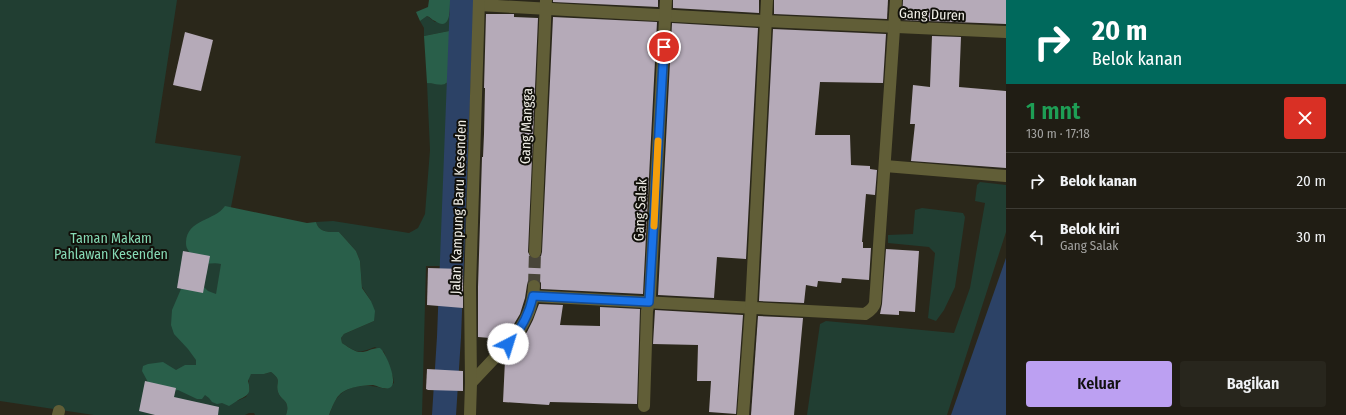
<!DOCTYPE html>
<html lang="id">
<head>
<meta charset="utf-8">
<style>
	:root { --surface:#201d14; --page:#28261d; --text:#f1f3f6; --muted:#a2a2a0; --line:#3d3b34; --accent:#bca0f2 }
	body { margin:0; font-family:"Fira Sans Condensed",sans-serif; background:var(--page); color:var(--text); height:100vh; display:flex; flex-direction:column; font-size:15px; white-space:nowrap }
	* { box-sizing:border-box; margin:0 }
	p { font-size:13px; color:var(--muted) }
	.icon { flex:none; width:22px; height:22px; fill:none; stroke:currentColor; stroke-width:2; stroke-linecap:round; stroke-linejoin:round }
	.map { position:relative; flex:1; overflow:hidden }
	.panel { display:flex; flex-direction:column; background:var(--surface); width:340px }
	.panel>* { flex:none }
	.banner { background:#00695c; color:#fff; overflow:hidden }
	.pin { position:absolute; display:grid; place-items:center; width:34px; height:34px; color:#fff; margin:-17px; border:2px solid #fff; border-radius:50%; box-shadow:0 1px 4px #0007 }
	.me { position:absolute; width:44px; margin:-22px; rotate:40deg; stroke-linejoin:round; filter:drop-shadow(0 0 3px #0008) }
	.turn { display:flex; align-items:center; gap:14px; height:84px; padding:0 20px; font-size:18px }
	.turn .icon { width:52px; height:52px; stroke-width:2.5 }
	.turn b { display:block; font-size:28px; line-height:34px }
	.round { display:grid; place-items:center; flex:none; width:42px; height:42px; border-radius:4px; background:var(--page) }
	.head { display:flex; align-items:center; justify-content:space-between; height:68px; padding:0 20px }
	h1 { font-size:24px; font-weight:600; line-height:30px; color:#1e9e55 }
	.primary-button { display:flex; gap:8px; margin-top:auto; padding:8px 20px }
	.primary-button a { flex:1; height:46px; border-radius:4px; background:var(--accent); color:#111; font-size:16px; font-weight:600; line-height:46px; text-align:center }
	.primary-button a+a { background:var(--page); color:var(--text) }
	ul { padding:0; list-style:none }
	li { display:flex; align-items:center; gap:12px; height:56px; padding:0 20px; border-top:1px solid var(--line) }
	li div { flex:1 }
	li b { display:block; font-size:15px }
	li em { font-style:normal }
	main { display:flex; flex:1; min-height:0 }
	.map>svg:first-child { display:block }
	.green { fill:#213e32 }
	.forest { fill:#295f4a }
	.water { fill:#2c4266 }
	.lines { fill:none; stroke-linecap:round; stroke-linejoin:round }
	.canal { stroke:#2c4266; stroke-width:24 }
	.building { fill:#b5aab8 }
	.street-tunnel { stroke:#484539; stroke-width:12; stroke-dasharray:12 6; stroke-linecap:butt }
	.street { stroke:#615e37; stroke-width:12 }
	.route-casing { stroke:#114b97; stroke-width:10 }
	.route { stroke:#1a73e8; stroke-width:7 }
	.slow { stroke:#f59e0b; stroke-width:7 }
	.labels { text-anchor:middle; stroke-width:4; stroke-linejoin:round; paint-order:stroke }
	.street-label { font-size:14px; fill:#f1efe7; stroke:#11100a }
	.park-label { font-size:14px; fill:#86dab5; stroke:#11100a }
</style>
</head>
<body>
<main>
<div class="map">
<svg width="1006" height="415" viewBox="0 0 1006 415">
	<rect width="100%" height="100%" fill="#2a271a"/>
	<g class="green">
		<path d="M 0,0 L 177,0 L 155,143 L 241,156 L 231,207 L 211,328 L 237,401 L 246,397 L 250,389 C 249,384 247,378 251,374 L 264,374 L 271,372 C 283,381 275,382 278,392 C 281,401 291,400 286,415 L 255,415 L 254,413 L 249,413 L 245,415 L 94,415 L 0,401 Z"/>
		<polygon points="450,0 455,0 454,30 424,36 424,28 420,21 427,16 435,22 450,15"/>
		<path d="M 451,79 L 444,266 L 426,266 L 422,415 L 329,415 C 332,409 333,403 337,398 C 348,383 371,384 386,389 L 394,383 L 393,377 L 384,352 L 375,347 C 357,354 358,353 342,343 L 341,338 L 344,334 L 374,321 L 371,301 L 362,287 L 360,261 L 356,251 L 339,232 C 329,232 319,233 316,222 L 333,221 L 409,233 L 418,228 L 425,214 L 430,150 L 427,83 C 438,82 442,89 451,79 Z"/>
		<polygon points="980,182 1006,185 1006,232 947,415 807,415 820,324 826,321 954,333 970,288 985,203 975,201 977,185"/>
		<polygon points="922,208 963,213 965,217 955,287 944,310 936,321 928,318 935,253 929,247 888,243 888,235 913,234 915,210"/>
	</g>
	<g class="forest">
		<path d="M 429,0 L 450,0 C 450,9 451,32 435,21 C 432,20 430,17 427,16 L 420,21 L 416,12 L 428,7 Z"/>
		<path d="M 454,30 L 451,79 C 442,89 438,83 427,83 L 424,36 Z"/>
		<path d="M 225,206 L 307,223 L 316,222 C 319,233 329,232 339,232 L 356,251 L 360,261 L 362,288 L 371,301 L 375,311 L 374,321 L 344,334 L 341,338 L 342,343 C 347,346 353,351 359,352 C 366,353 373,347 380,348 C 386,353 398,381 391,387 C 385,391 378,386 373,385 C 369,385 364,386 361,386 C 338,390 337,396 329,415 L 286,415 C 291,400 281,401 278,392 C 275,382 283,381 271,372 L 264,374 L 251,374 L 248,381 C 251,391 250,395 240,399 C 236,401 233,404 229,406 L 222,403 L 217,404 L 212,402 L 209,398 L 205,395 L 202,399 L 197,399 L 178,390 L 172,391 L 149,384 L 142,371 L 143,366 L 148,364 L 163,362 L 176,370 L 185,365 L 196,365 L 196,360 L 188,349 L 174,334 L 171,325 L 172,310 L 184,282 L 198,281 L 208,291 L 216,294 L 221,264 C 214,262 206,265 200,263 C 194,261 191,256 188,250 C 186,247 186,245 186,242 C 187,219 215,221 225,206 Z"/>
	</g>
	<polygon class="water" points="1006,258 1006,415 951,415"/>
	<g class="lines">
		<polyline class="canal" points="444,415 449,337 462,0"/>
	</g>
	<g class="building">
		<polygon points="553,0 658,0 658,7 553,2"/>
		<polygon points="673,0 759,0 759,13 673,8"/>
		<polygon points="774,0 888,0 887,19 774,14"/>
		<polygon points="903,0 1006,0 1006,24 902,20"/>
		<polygon points="486,14 514,14 514,17 538,18 528,252 531,258 535,259 541,256 542,252 553,17 657,22 643,294 541,289 541,283 539,280 531,279 528,281 527,285 525,298 520,314 511,329 502,339 478,337 478,287 482,157 483,157 484,134 485,88 484,88"/>
		<polygon points="672,23 758,28 746,259 717,257 714,298 658,295"/>
		<polygon points="773,29 886,34 883,83 820,82 815,135 850,135 851,165 870,166 870,169 877,170 875,195 866,194 862,242 863,242 863,248 871,248 869,280 842,278 841,283 818,281 817,287 806,285 804,303 759,301"/>
		<polygon points="185,32 213,40 201,91 173,85"/>
		<polygon points="932,36 961,37 959,87 1006,91 1006,168 911,161 915,124 910,124 913,85 930,87"/>
		<polygon points="886,249 919,251 915,312 899,311 899,315 880,314 882,304"/>
		<polygon points="183,251 210,256 203,293 177,288"/>
		<polygon points="428,268 463,269 463,308 427,305"/>
		<polygon points="539,304 563,305 560,325 600,326 600,307 640,309 637,404 550,402 549,405 503,402 505,360 527,332 533,320"/>
		<polygon points="655,310 743,315 736,414 709,412 711,381 697,381 698,345 653,344"/>
		<polygon points="758,316 803,318 794,415 751,415"/>
		<polygon points="427,369 463,371 463,391 428,390 426,389"/>
		<polygon points="145,381 176,388 174,397 219,407 218,415 155,415 139,411"/>
	</g>
	<g class="lines">
		<polyline class="street-tunnel" points="534,286 535,252"/>
		<g class="street">
			<polyline points="479,5 766,21 1006,32"/>
			<polyline points="885,166 1006,176"/>
			<polyline points="535,252 546,0"/>
			<path d="M 533,296 L 865,314 C 870,311 874,308 875,303 L 896,0"/>
			<path d="M 471,383 L 517,334 C 527,318 533,306 534,286"/>
			<polyline points="644,406 647,311 650,296 666,0"/>
			<polyline points="58,415 59,411"/>
			<polyline points="470,415 471,383 470,287 479,0"/>
			<polyline points="743,415 751,308 767,0"/>
		</g>
	</g>
	<g class="lines">
		<g class="route-casing">
			<path id="route" d="M 508,344 C 521,330 529,315 533,296 L 649,302 L 664,47"/>
		</g>
		<use href="#route" class="route"/>
		<polyline class="slow" points="654,226 658,141"/>
	</g>
	<g class="labels">
		<g class="street-label">
			<text transform="translate(932 14) rotate(2)" y="5">Gang Duren</text>
			<text transform="translate(526 126) rotate(-88)" y="5">Gang Mangga</text>
			<text transform="translate(458 207) rotate(-88)" y="5">Jalan Kampung Baru Kesenden</text>
			<text transform="translate(640 210) rotate(-87)" y="5">Gang Salak</text>
		</g>
		<g class="park-label">
			<text x="111" y="243">Taman Makam<tspan x="111" dy="16">Pahlawan Kesenden</tspan></text>
		</g>
	</g>
</svg>
<div class="pin" style="left:664px;top:47px;background:#d93025"><svg class="icon" aria-label="arrive" viewBox="0 0 24 24"><path d="M6 21V4h12l-3 4 3 4H6"/></svg></div>
<svg class="me" style="left:508px;top:344px" viewBox="-20 -20 40 40"><circle r="19" fill="#fff"/><path d="M0-13L10 11 0 6-10 11z" fill="#1a73e8"/></svg>
</div>
<section class="panel">
<div class="banner">
<div class="turn"><svg class="icon" aria-label="right" viewBox="0 0 24 24"><path d="M7 20v-9h11M14 6l5 5-5 5"/></svg><div><b>20 m</b>Belok kanan</div></div>
</div>
<div class="head"><div><h1>1 mnt</h1><p>130 m · 17:18</p></div><a class="round" style="background:#d93025;color:#fff"><svg class="icon" aria-label="close" viewBox="0 0 24 24"><path d="M6 6l12 12M18 6L6 18"/></svg></a></div>
<ul>
<li><svg class="icon" aria-label="right" viewBox="0 0 24 24"><path d="M7 20v-9h11M14 6l5 5-5 5"/></svg><div><b>Belok kanan</b></div><em>20 m</em></li>
<li><svg class="icon" aria-label="left" viewBox="0 0 24 24"><path d="M17 20v-9H6M10 6l-5 5 5 5"/></svg><div><b>Belok kiri</b><p>Gang Salak</p></div><em>30 m</em></li>
</ul>
<div class="primary-button"><a>Keluar</a><a>Bagikan</a></div>
</section>
</main>
</body>
</html>
